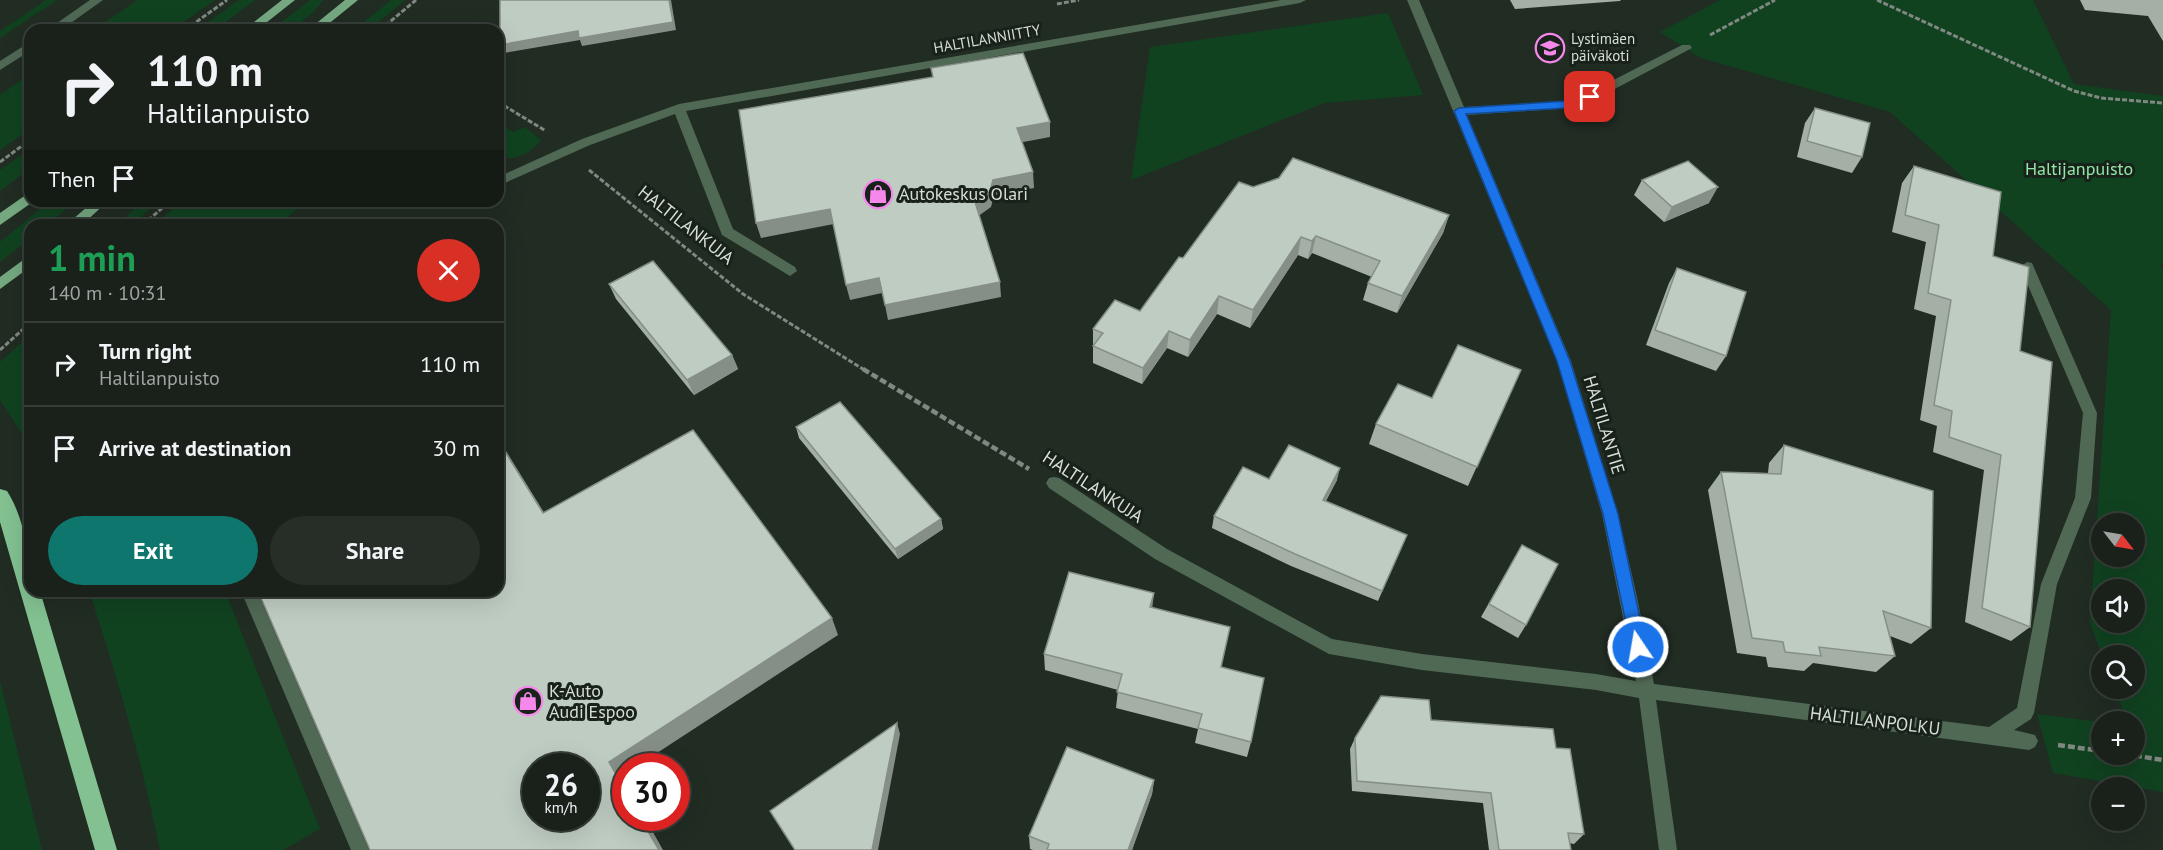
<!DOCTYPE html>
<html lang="en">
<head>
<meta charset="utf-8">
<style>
	:root { --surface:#19211a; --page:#262e27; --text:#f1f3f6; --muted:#9fa3a2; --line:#373e39; --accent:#0f766e }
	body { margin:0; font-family:"PT Sans",sans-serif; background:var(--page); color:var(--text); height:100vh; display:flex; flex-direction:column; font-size:22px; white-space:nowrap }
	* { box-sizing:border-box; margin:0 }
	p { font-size:20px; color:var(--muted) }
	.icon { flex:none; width:33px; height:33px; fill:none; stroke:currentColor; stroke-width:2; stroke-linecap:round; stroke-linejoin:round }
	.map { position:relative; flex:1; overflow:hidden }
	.sheet { position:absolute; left:24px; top:219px; width:480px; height:378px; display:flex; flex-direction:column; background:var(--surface); border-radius:18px; box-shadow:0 6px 24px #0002,0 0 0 2px var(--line) }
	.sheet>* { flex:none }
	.banner { position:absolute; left:24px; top:24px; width:480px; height:183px; border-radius:18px; box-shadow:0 6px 24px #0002,0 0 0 2px var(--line); background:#19211a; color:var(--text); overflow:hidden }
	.needle { width:39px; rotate:121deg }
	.fabs { position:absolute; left:2091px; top:513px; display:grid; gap:12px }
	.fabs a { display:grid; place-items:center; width:54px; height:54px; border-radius:50%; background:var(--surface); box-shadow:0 6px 24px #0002,0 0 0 2px var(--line); font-size:30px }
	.speed { position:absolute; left:522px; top:753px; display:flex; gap:12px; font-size:30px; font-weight:700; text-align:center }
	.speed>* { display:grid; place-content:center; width:78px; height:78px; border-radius:50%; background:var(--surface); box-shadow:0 6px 24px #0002,0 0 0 2px var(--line); line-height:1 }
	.speed small { font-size:15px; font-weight:400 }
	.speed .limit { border:9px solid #d22; background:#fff; color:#111 }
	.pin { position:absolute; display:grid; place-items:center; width:51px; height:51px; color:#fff; margin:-26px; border-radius:12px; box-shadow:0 3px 9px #0006 }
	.me { position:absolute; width:66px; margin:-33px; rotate:348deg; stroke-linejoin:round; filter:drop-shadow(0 0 4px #0008) }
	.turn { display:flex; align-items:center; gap:21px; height:126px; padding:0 24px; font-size:27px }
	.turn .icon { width:78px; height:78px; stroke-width:2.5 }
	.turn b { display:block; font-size:42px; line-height:51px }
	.then { display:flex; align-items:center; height:57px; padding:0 24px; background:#0003; gap:12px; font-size:22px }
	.round { display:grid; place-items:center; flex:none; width:63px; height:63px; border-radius:32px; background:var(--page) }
	.headline { display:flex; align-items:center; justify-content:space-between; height:102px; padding:0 24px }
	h1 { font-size:36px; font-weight:600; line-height:45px; color:#1e9e55 }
	.cta { display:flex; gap:12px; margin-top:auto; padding:12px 24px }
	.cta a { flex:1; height:69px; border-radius:36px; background:var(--accent); color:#fff; font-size:24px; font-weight:600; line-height:69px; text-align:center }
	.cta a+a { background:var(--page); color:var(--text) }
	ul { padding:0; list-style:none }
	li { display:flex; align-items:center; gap:18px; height:84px; padding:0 24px; border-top:2px solid var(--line) }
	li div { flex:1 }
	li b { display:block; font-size:22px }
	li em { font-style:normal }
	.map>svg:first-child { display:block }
	.green { fill:#104220; fill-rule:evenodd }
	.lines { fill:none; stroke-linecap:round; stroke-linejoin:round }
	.path-far1 { stroke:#7f8881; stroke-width:3; stroke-dasharray:5 2; stroke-linecap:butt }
	.path { stroke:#7f8881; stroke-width:4.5; stroke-dasharray:7 3; stroke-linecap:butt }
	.minor { fill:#506955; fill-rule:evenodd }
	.major { fill:#75a880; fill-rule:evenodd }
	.highway { fill:#83c191; fill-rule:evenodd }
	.wall { fill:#a4afa6 }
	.shaded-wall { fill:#868f87 }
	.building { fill:#bfccc1; stroke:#868f87; stroke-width:1.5; fill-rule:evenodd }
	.route { fill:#1a73e8; stroke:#114b97; stroke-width:1.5 }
	.labels { text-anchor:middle; stroke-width:6; stroke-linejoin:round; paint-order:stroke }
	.far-street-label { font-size:15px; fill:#d7ded8; stroke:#18221a }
	.far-poi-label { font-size:15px; fill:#d7ded8; stroke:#18221a; text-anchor:start }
	.park-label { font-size:18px; fill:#91e7a5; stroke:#18221a }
	.poi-label { font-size:18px; fill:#d7ded8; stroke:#18221a; text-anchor:start }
	.street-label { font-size:18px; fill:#d7ded8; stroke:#18221a }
</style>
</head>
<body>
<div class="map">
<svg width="2163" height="850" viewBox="0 0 2163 850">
	<rect width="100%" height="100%" fill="#212c23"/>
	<g class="green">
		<polygon points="46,0 57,0 0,38 0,31"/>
		<polygon points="137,0 215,0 172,30 94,30"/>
		<polygon points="239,0 255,0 215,30 197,30"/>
		<polygon points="310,0 324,0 310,15 291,30 271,30"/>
		<polygon points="391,0 405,0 369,30 354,30"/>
		<path d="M 1720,0 L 2033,0 L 2074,84 L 2163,96 L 2163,265 L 2160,265 L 2163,270 L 2163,792 L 2053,773 L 2037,714 L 2101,722 L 2102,754 L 2134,754 L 2134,722 L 2127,721 L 2115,689 L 2134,688 L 2134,656 L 2102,655 L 2090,624 L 2111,310 L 1890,112 L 1701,58 L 1660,32 ZM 2102,524 L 2134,524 L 2134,556 L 2102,556 ZM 2102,590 L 2134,590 L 2134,622 L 2102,622 Z"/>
		<polygon points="1388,13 1423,95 1324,103 1131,180 1150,47"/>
		<polygon points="30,74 30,129 0,150 0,95"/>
		<path d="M 498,122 L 513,132 L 525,127 L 541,140 C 533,152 510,165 498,154 Z"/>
		<polygon points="30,149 30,168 0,191 0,170"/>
		<polygon points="50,201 76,201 47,225 30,225 30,239 0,262 0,242"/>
		<polygon points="144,201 159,201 132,225 116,225"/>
		<polygon points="182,201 305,201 280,225 154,225"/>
		<polygon points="30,335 30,446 0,400 0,362"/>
		<path d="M 89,591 L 225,591 L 320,829 L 283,850 L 160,850 C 142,762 117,676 89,591 Z"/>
		<polygon points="0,681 42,850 0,850"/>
	</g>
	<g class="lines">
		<g class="path-far1">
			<polyline points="1877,0 2074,91 2101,98 2163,103"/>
			<polyline points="1057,4 1079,0"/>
			<polyline points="185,30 227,0"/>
			<polyline points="380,30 416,0"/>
			<polyline points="1710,35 1775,0"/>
			<polyline points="498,102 546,131"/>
			<polyline points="0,162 30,140"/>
			<polyline points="589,170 743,294 866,371"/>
			<polyline points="143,225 170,201"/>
			<polyline points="0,350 30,323"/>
		</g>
		<g class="path">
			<polyline points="863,369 1029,469"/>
			<polyline points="2058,745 2102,751"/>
			<polyline points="2125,754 2163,760"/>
		</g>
		<g class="minor">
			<polygon points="90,0 103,0 61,30 47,30"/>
			<polygon points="1281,0 1306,0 1300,3 686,111 733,229 795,267 797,271 790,276 722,235 675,114 590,145 498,186 498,177 582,139 679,104"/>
			<polygon points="1407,0 1419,0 1464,107 1567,101 1586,94 1682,45 1690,45 1692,48 1594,100 1572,108 1467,115 1571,361 1618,514 1637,597 1654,684 1989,727 2017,708 2041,584 2075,498 2083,413 2020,267 2027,262 2032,263 2097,413 2091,498 2057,584 2034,713 2031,719 2014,730 2035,735 2038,741 2035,747 2029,750 1656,700 1677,850 1659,850 1639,698 1596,690 1422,670 1329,654 1155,559 1049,488 1046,483 1049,478 1054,477 1059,478 1167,549 1332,639 1422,654 1596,674 1636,681 1602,514 1557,361"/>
			<polygon points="30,42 30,51 0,70 0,61"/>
			<polygon points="241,591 257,591 369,850 351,850"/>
		</g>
		<g class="major">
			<polygon points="282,0 295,0 257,30 244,30"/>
			<polygon points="345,0 358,0 321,30 308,30"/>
			<polygon points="30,192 30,201 34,201 0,225 0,213"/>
			<polygon points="94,201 108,201 82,225 66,225"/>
			<polygon points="30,255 30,267 0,289 0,277"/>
		</g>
		<path class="highway" d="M 0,489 L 7,491 C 25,519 30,558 30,591 L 40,591 L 117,850 L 95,850 L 0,522 Z"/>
	</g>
	<g class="wall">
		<polygon points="1510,0 1621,0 1620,1 1515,9"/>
		<polygon points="2080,0 2163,0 2163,41 2148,16 2085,10"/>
		<polygon points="1815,108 1862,157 1852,173 1797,157 1805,123"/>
		<polygon points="1914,166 1993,256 2020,351 2030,627 2011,641 1965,622 1984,470 1933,452 1937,426 1920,420 1936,316 1914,309 1926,242 1892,232 1902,183"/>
		<polygon points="1642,180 1709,203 1664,222 1634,195"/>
		<polygon points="1253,187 1449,215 1443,233 1397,313 1363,300 1368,283 1372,277 1312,253 1308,259 1298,255 1250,328 1217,314 1188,357 1167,348 1142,384 1093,363 1093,329 1140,311 1183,258"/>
		<polygon points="1677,268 1726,356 1716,371 1646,345 1669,283"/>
		<polygon points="609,284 732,355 738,369 694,395 616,299"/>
		<polygon points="1521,370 1468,486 1369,444 1376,424 1432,398"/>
		<polygon points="796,427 941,519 943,529 898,559 799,438"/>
		<polygon points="1784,445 1931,628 1911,644 1890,636 1895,656 1876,672 1813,663 1804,671 1768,667 1766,657 1737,653 1708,490 1721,472 1768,473 1769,463"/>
		<polygon points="1269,479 1337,480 1326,501 1407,535 1378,601 1291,566 1212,528 1214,516"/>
		<polygon points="1522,545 1526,625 1518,638 1481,617"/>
		<polygon points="1153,608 1221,667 1251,742 1247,757 1195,743 1198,729 1116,708 1118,690 1045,670 1044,654"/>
		<polygon points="1431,720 1556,748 1584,834 1574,844 1569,843 1571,850 1489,850 1483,803 1352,791 1350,749 1355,738"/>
		<polygon points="1154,780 1152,794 1132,850 1033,850 1030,849 1029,836"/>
	</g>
	<g class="shaded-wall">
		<polygon points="671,0 676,30 582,46 580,40 504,53 500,45"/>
		<polygon points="1050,122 1050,137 1018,143 1017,128"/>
		<polygon points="1033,172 1034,188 994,195 991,207 977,217 975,202 993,180"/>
		<polygon points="1718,187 1709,203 1664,222 1672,207"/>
		<polygon points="830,209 834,224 761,238 756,223"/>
		<polygon points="1449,215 1443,233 1397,313 1402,296"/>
		<polygon points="1316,236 1312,253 1308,259 1312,241"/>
		<polygon points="1301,237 1298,255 1250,328 1253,310"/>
		<polygon points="879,278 882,293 850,300 846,285"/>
		<polygon points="1000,282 1001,297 888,320 885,305"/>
		<polygon points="1219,296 1217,314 1188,357 1190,340"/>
		<polygon points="1169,331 1167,348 1142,384 1143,368"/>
		<polygon points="732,355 738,369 694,395 687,380"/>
		<polygon points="498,438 556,532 543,513 498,440"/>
		<polygon points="1340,468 1337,480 1320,511 1323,500"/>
		<polygon points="941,519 943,529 898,559 895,549"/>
		<polygon points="1154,593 1152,610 1150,607"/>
		<polygon points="832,618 838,635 637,766 626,766 626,774 621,777 626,784 626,792 609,762"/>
		<polygon points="897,723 900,734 878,850 872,850"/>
		<polygon points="1154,780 1152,794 1132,850 1128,850"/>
		<polygon points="640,818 645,818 663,850 659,850"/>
	</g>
	<g class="building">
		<polygon points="500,0 669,0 673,22 579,38 578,31 500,45"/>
		<polygon points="1023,53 1050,122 1017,128 1033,172 993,180 990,191 975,202 1000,282 885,305 879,278 846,285 830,209 756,223 739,110 933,77 931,68"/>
		<polygon points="1815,108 1870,123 1862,157 1807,141"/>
		<polygon points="1293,158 1449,215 1402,296 1368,283 1380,261 1316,236 1312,241 1301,237 1253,310 1219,296 1190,340 1169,331 1143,368 1093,346 1103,333 1093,329 1115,300 1140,311 1179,257 1183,258 1239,182 1253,187 1279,178"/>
		<polygon points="1688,161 1718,187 1672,207 1642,180"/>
		<polygon points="1914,166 2001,192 1993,256 2029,267 2020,351 2052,362 2030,627 1982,608 2001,455 1949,437 1952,411 1934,405 1951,300 1928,293 1939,225 1905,215"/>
		<polygon points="653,261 732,355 687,380 609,284"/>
		<polygon points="1677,268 1746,292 1726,356 1655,330"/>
		<polygon points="1458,345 1521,370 1477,467 1376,424 1398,384 1432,398"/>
		<polygon points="840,402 941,519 895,549 796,427"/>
		<path d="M 693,430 L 832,618 L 609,762 L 626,792 L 626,818 L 640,818 L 659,850 L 370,850 L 258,591 L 498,591 L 498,440 L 543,513 ZM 536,766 L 586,766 L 586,818 L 536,818 Z"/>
		<polygon points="1289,445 1340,468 1323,500 1407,535 1382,591 1295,554 1214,516 1243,467 1269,479"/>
		<polygon points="1784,445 1933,491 1931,628 1883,611 1895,656 1819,647 1821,656 1785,652 1783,642 1752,638 1721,472 1781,474"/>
		<polygon points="1522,545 1558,564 1526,625 1489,604"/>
		<polygon points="1069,572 1154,593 1150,607 1230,627 1221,667 1264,678 1251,742 1198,728 1202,714 1117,692 1122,674 1044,654"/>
		<polygon points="1381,696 1429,700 1431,720 1553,729 1556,748 1570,749 1584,834 1568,833 1571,850 1499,850 1491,793 1357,781 1355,738"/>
		<polygon points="897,723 872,850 795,850 770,811"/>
		<polygon points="1067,747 1154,780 1128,850 1047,850 1049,844 1029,836"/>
	</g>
	<polygon class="route" points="1590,94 1596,97 1594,100 1568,108 1466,114 1570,361 1618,514 1646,647 1644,652 1638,654 1633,652 1631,647 1603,514 1557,361 1454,111 1459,108 1567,101"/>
	<defs>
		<g id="school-ring" transform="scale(1.5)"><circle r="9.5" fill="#18221a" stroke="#f688ec" stroke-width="1.5"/><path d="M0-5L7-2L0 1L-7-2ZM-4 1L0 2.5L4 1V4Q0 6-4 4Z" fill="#f688ec"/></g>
		<g id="shop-ring" transform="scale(1.5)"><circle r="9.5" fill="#18221a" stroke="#f688ec" stroke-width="1.5"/><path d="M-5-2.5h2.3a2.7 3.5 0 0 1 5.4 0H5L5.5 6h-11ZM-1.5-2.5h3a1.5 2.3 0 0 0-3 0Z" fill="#f688ec"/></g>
	</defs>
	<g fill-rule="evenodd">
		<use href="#school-ring" x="1550" y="48"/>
		<use href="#shop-ring" x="878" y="194"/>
		<use href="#shop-ring" x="528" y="701"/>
	</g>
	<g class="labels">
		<g class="far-street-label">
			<text transform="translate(987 39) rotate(-10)" y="5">HALTILANNIITTY</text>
		</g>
		<g class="far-poi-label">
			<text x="1571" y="44">Lystimäen<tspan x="1571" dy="17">päiväkoti</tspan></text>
		</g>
		<g class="park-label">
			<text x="2079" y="175">Haltijanpuisto</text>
		</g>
		<g class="poi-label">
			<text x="899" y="200">Autokeskus Olari</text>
			<text x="549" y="697">K-Auto<tspan x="549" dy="21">Audi Espoo</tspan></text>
		</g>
		<g class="street-label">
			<text transform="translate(686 225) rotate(38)" y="6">HALTILANKUJA</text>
			<text transform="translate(1604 425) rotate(73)" y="6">HALTILANTIE</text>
			<text transform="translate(1093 487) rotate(33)" y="6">HALTILANKUJA</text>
			<text transform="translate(1875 721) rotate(7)" y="6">HALTILANPOLKU</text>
		</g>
	</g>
</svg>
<div class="fabs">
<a><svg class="needle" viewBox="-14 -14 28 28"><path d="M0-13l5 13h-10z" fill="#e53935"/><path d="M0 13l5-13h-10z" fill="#9fa3a2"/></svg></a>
<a><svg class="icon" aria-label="sound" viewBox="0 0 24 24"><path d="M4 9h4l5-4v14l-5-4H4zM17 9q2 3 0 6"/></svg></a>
<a><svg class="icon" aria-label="search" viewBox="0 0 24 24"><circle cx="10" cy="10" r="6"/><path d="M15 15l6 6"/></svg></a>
<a>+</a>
<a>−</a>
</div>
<div class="speed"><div>26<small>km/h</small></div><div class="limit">30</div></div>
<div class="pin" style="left:1590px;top:97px;background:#d93025"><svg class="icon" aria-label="arrive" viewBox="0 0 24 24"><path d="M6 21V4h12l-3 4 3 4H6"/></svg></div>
<svg class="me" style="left:1638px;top:647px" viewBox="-20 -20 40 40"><circle r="17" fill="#1a73e8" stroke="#fff" stroke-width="3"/><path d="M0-11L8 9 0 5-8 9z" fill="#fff"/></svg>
<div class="banner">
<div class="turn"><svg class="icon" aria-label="right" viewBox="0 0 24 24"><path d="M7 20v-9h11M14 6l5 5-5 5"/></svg><div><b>110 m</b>Haltilanpuisto</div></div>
<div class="then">Then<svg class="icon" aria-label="arrive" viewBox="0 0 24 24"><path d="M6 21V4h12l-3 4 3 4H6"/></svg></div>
</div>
<section class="sheet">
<div class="headline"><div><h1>1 min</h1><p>140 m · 10:31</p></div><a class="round" style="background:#d93025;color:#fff"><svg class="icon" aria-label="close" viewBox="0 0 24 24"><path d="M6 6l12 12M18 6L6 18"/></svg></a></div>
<ul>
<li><svg class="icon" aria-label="right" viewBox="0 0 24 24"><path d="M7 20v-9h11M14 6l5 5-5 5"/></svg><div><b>Turn right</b><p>Haltilanpuisto</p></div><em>110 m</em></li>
<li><svg class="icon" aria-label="arrive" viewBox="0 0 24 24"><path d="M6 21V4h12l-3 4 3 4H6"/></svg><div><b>Arrive at destination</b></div><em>30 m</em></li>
</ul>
<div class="cta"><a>Exit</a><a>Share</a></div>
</section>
</div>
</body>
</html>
